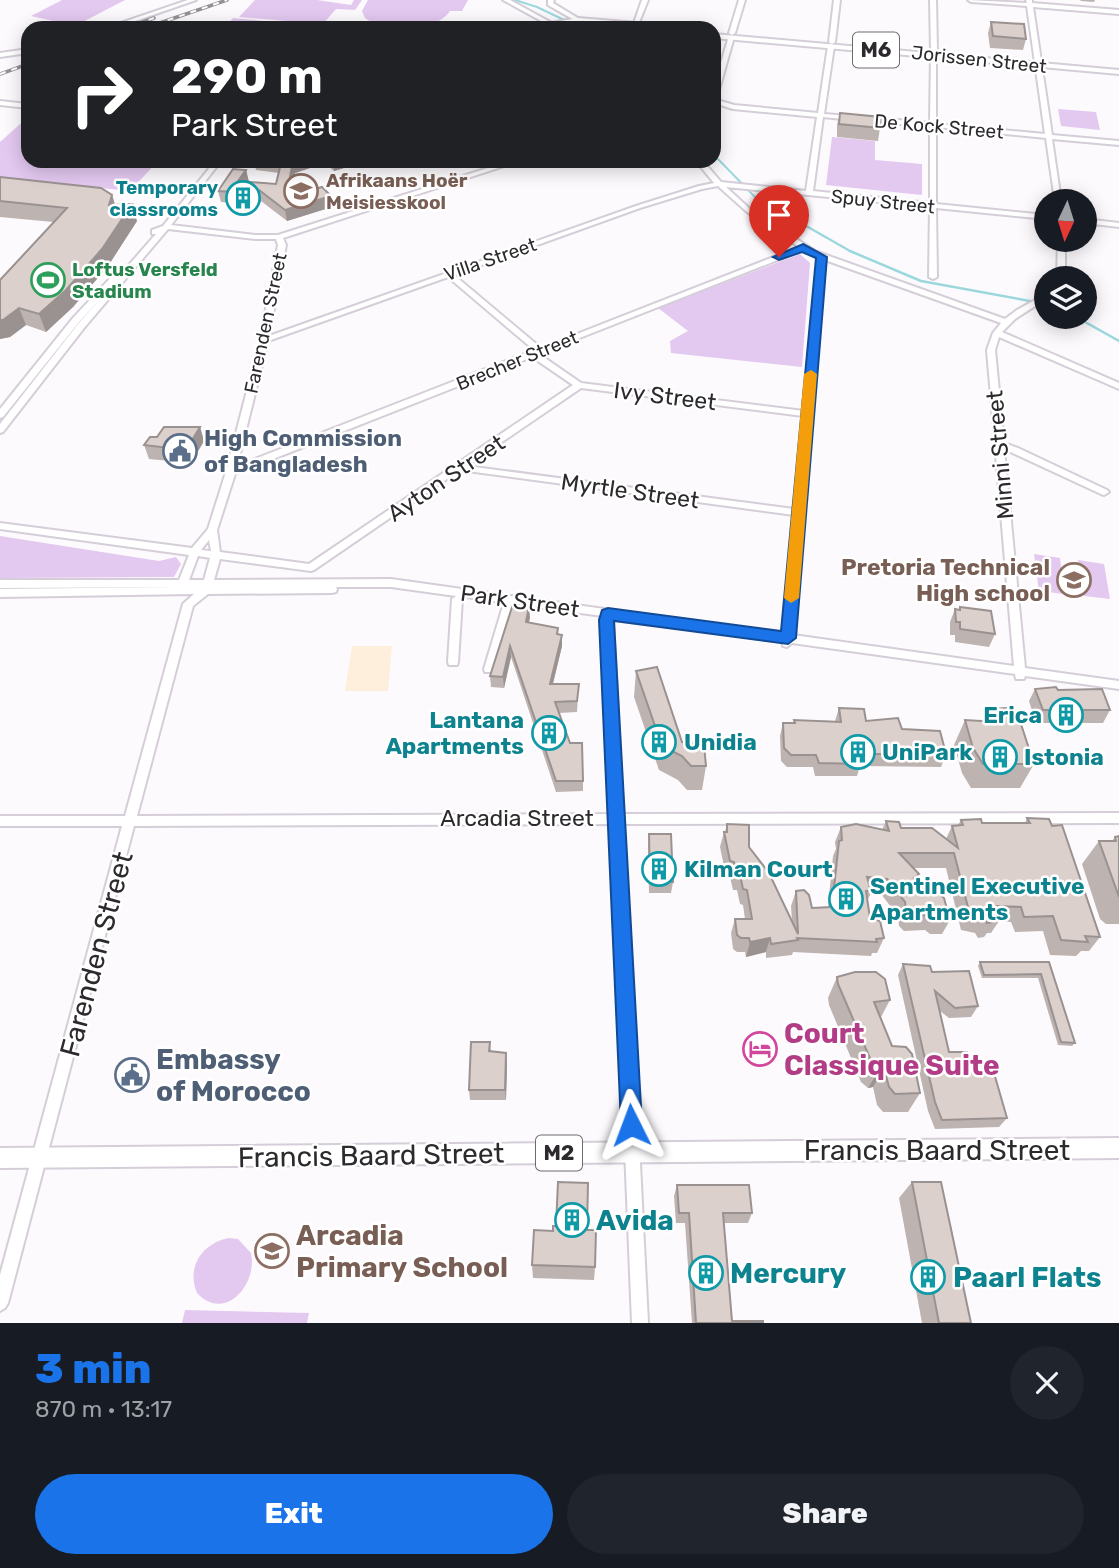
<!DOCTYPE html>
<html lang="en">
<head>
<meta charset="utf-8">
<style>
	:root { --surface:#171b24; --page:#20242c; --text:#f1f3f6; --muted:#9ea1a6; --accent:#1a73e8 }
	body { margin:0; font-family:Rubik,sans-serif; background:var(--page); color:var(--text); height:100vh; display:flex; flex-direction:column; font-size:26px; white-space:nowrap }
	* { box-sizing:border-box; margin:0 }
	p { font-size:23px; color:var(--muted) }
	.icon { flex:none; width:38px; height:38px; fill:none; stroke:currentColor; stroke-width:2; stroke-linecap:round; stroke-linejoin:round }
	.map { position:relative; height:1323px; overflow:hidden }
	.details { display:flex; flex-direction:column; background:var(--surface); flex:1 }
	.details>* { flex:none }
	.banner { position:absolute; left:21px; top:21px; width:700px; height:147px; border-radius:21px; box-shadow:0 4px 18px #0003; background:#202124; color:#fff; overflow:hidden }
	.needle { width:46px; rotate:184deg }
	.tools { position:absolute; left:1034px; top:189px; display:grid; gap:14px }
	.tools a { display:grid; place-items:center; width:63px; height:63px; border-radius:50%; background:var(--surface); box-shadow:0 4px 18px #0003; font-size:35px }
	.pin { position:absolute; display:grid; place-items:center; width:60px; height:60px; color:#fff; margin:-72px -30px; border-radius:50% 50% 50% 0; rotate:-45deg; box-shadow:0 0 7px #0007 }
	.pin .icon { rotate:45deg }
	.me { position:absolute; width:77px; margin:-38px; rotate:357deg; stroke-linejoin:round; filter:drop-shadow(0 0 5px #0008) }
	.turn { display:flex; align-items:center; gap:24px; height:147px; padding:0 35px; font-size:32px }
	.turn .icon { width:91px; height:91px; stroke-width:2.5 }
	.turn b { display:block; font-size:49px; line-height:60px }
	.round { display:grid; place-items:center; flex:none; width:74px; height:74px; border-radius:37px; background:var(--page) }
	.head { display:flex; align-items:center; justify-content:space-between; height:119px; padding:0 35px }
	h1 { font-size:42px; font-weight:800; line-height:52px; color:var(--accent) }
	.button { display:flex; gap:14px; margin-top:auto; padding:14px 35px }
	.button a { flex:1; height:80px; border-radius:42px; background:var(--accent); color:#fff; font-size:28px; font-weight:800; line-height:80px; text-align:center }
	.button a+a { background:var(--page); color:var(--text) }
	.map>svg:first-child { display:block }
	.industrial { fill:#feefdc }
	.green { fill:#e3c8f0 }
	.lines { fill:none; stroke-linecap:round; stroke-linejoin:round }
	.stream-far1 { stroke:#9bd8de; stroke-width:2 }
	.stream { stroke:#9bd8de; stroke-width:2.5 }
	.minor-casing { stroke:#d5ced8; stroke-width:4 }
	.major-casing { stroke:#d5ced8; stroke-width:4 }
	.minor { fill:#fff; fill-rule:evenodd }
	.major { fill:#fff; fill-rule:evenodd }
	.rail-casing { stroke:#949195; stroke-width:3.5 }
	.rail { stroke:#fff; stroke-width:2; stroke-dasharray:6; stroke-linecap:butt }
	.wall { fill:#bdb3b0 }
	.shaded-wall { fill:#9a9290 }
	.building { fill:#dcd0cd; stroke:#9a9290; stroke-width:2 }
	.route { fill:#1a73e8; stroke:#114b97; stroke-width:2 }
	.slow { fill:#f59e0b }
	.labels { text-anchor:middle; stroke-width:5; stroke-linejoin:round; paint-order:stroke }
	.far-street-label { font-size:19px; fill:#2d2a2e; stroke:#fff }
	.far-education-label { font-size:19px; font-weight:bold; fill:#785e54; stroke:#fff; text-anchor:start }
	.far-culture-label { font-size:19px; font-weight:bold; fill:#0d838f; stroke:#fff; text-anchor:end }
	.far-leisure-label { font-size:19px; font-weight:bold; fill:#27864d; stroke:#fff; text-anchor:start }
	.shield { fill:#fff; stroke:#6c6a6d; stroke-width:2 }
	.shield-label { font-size:21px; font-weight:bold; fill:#2d2a2e }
	.street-label { font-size:23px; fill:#2d2a2e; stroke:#fff }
	.service-label { font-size:23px; font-weight:bold; fill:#4e5e75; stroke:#fff; text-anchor:start }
	.education-label { font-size:23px; font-weight:bold; fill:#785e54; stroke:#fff; text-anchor:end }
	.culture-label { font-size:23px; font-weight:bold; fill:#0d838f; stroke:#fff; text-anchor:start }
	.near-street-label { font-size:28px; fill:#2d2a2e; stroke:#fff }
	.near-hotel-label { font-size:28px; font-weight:bold; fill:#b23c85; stroke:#fff; text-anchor:start }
	.near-service-label { font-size:28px; font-weight:bold; fill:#4e5e75; stroke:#fff; text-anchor:start }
	.near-culture-label { font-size:28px; font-weight:bold; fill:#0d838f; stroke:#fff; text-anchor:start }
	.near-education-label { font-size:28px; font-weight:bold; fill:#785e54; stroke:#fff; text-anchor:start }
</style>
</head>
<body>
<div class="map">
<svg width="1119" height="1323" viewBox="0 0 1119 1323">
	<rect width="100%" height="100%" fill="#fdfafe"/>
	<polygon class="industrial" points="352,646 392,646 388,691 345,691"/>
	<g class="green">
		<polygon points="62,0 125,0 75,26 31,16"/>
		<polygon points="255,0 317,0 351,5 354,0 362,0 355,10 336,9 323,24 239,17"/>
		<path d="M 368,0 L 468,0 L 462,11 L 450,11 C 435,33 386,33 365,18 L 362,11 Z"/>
		<polygon points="233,18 321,26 224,28"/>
		<polygon points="1058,109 1096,112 1100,130 1061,126"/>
		<polygon points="28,117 28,161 158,161 130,191 0,178 0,142"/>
		<polygon points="832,137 875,141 875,160 922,164 922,195 826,185"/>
		<polygon points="800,254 810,263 802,367 671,353 670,341 688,331 658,308"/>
		<polygon points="0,536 159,561 176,557 181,564 174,577 0,578"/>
		<polygon points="1034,554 1060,558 1064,594 1039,591"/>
		<polygon points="1078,560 1104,564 1110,599 1084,596"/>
		<path d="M 228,1238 L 238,1239 L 251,1253 C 258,1284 225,1323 197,1293 C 186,1267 202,1244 228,1238 Z"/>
		<polygon points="185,1310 309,1313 307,1323 182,1323"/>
	</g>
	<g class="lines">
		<g class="stream-far1">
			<polyline points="515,0 537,7 581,28"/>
			<polyline points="714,155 754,196 783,213"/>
		</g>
		<g class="stream">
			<polyline points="780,211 850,251 921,281 1046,304"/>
			<polyline points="1076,317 1119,341"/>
		</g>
		<g class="minor-casing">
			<g id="minor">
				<polygon points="188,0 196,0 115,28 106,28"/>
				<polygon points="503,0 510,0 561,28 554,28"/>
				<polygon points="548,0 554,0 553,3 581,20 576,21 548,5"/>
				<polygon points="642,0 648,0 638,25 633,26"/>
				<polygon points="739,0 745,0 735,33 732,35 729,33"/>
				<polygon points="834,0 840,0 835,42 832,44 829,42"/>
				<polygon points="930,0 936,0 937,50 934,52 931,50"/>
				<path d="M 968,0 L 1027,3 L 1026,0 L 1032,0 L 1032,3 L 1119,10 L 1119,14 L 1033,7 L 1052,135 L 1119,141 L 1119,145 L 1052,139 L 1061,201 L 1055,201 L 1046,138 L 936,127 L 936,204 L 1046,215 L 1046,219 L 936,208 L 937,277 L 933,279 L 929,277 L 930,207 L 726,187 L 750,209 L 815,251 L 1005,319 L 1017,310 L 1046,294 L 1046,299 L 1015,319 L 1002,332 L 1119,383 L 1119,389 L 999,337 L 995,350 L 1004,443 L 1018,448 L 1107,490 L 1109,492 L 1104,495 L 1101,494 L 1004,449 L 1025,668 L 1119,681 L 1119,689 L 1025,676 L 1024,679 L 1016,679 L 1015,674 L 792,643 L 787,647 L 783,646 L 782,642 L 613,618 L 623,814 L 1119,813 L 1119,823 L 623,824 L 648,1323 L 632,1323 L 612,824 L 134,826 L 8,1303 L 5,1308 L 0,1311 L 0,1275 L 122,826 L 0,826 L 0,816 L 125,816 L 183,604 L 194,594 L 0,597 L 0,589 L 176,587 L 0,588 L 0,580 L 179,580 L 189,555 L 0,529 L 0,523 L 192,548 L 208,529 L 226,472 L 260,340 L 278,245 L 276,239 L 255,239 L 168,229 L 84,328 L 3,432 L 0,433 L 0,424 L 78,324 L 104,295 L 79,322 L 3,417 L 0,418 L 0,409 L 73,318 L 115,273 L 121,274 L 156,234 L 152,234 L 152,230 L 163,226 L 215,161 L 221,161 L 171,225 L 255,235 L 278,235 L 510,161 L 520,161 L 283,238 L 286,245 L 269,336 L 636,206 L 699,186 L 714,183 L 696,161 L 703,161 L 721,182 L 806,191 L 817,117 L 733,109 L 714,103 L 714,99 L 734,105 L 818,113 L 828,46 L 831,44 L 834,46 L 824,114 L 851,116 L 854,118 L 851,120 L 823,117 L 813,191 L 930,203 L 930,127 L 867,121 L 864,119 L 867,117 L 930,123 L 931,54 L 936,55 L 936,124 L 1045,134 L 1027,6 L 971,2 ZM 718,186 L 746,211 L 799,247 L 541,348 L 454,275 L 640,208 L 702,189 ZM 803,250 L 818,258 L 804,411 L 581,383 L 539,354 ZM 825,260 L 1001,323 L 993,333 L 987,350 L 1014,666 L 793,635 ZM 448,277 L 534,350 L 237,466 L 268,341 ZM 532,357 L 573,385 L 309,564 L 220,552 L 217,530 L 235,474 ZM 581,388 L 803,416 L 794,509 L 467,466 ZM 460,470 L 794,515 L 783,634 L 391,579 L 214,580 L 220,559 L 311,571 L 314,570 ZM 209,540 L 211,551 L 201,550 ZM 198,556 L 210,558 L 204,580 L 189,580 ZM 336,587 L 391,587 L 456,596 L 452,599 L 448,662 L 449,665 L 457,665 L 458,662 L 462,599 L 460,596 L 506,603 L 503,606 L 484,669 L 485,672 L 493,672 L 494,669 L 513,606 L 512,604 L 603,616 L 611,814 L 137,816 L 193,606 L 208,594 L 332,593 L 336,592 L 337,589 Z"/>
				<polygon points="729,36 734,37 717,97 714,99 714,86"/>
				<polygon points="28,49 28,53 0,57 0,53"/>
				<polygon points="1085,219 1119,223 1119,227 1085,223"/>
				<polygon points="1058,240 1065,240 1065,278 1057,278"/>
			</g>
		</g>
		<g class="major-casing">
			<g id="major">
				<path d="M 578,18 L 674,26 L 678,28 C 645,28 611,21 578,22 C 560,23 542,28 523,28 Z"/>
				<polygon points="714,34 1119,70 1119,74 714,38"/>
				<polygon points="0,101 28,104 28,108 0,105"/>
				<polygon points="1119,1138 1119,1158 0,1168 0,1148"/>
			</g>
		</g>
		<use href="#minor" class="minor"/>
		<use href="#major" class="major"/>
		<g class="rail-casing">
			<g id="rail">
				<polyline points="126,28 154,18"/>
				<polyline points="145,28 227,0"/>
				<polyline points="0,74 28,64"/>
			</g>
		</g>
		<use href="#rail" class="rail"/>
	</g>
	<g class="wall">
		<polygon points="1080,0 1095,0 1094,2 1081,1"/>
		<polygon points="991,22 1026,39 1023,50 990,48 988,33"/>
		<polygon points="840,113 880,128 878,141 837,137 837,125"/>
		<polygon points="254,161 367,161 334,171 325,163 295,173 291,197 332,207 287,221 261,201 259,205 221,202 218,191 246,170 249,182 276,184 279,173 256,170"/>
		<polygon points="0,177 112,195 115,204 137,221 108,266 73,307 46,332 26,325 10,337 0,339 53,222 0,217"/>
		<polygon points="200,427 204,441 191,463 149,459 144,445 157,437"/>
		<polygon points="529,606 528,623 558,628 558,634 562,646 553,684 578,695 577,712 559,713 583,781 583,791 556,792 511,657 504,688 491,687 490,676"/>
		<polygon points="960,607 995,634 989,647 955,642 955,635 950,635 950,622 955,609 959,610"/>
		<polygon points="636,671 682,742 706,766 702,790 687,790 678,780 659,770 634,697"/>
		<polygon points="1035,689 1110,710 1103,723 1036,723 1029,701"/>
		<polygon points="839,708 866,721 902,729 946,754 941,767 860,766 857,776 815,776 813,767 787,767 781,761 780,736 783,723 793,723 794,720 835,721"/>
		<polygon points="994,709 1008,715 1034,764 1020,788 971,788 962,773 954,745 965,720 988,721"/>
		<polygon points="1027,818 1100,937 1089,951 1081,951 1076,956 1050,955 1043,931 1015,932 1011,922 999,921 991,933 987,933 984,937 978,938 975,933 961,930 946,868 913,868 916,880 950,920 942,934 930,934 925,930 904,931 899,926 898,916 881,894 871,893 867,901 870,918 884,938 877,953 872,953 871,956 793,952 792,955 766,958 766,952 746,957 745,952 737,952 733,949 731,933 735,919 745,919 743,905 740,904 737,890 733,890 730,877 726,876 720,847 724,832 725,832 727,824 749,847 792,922 791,906 796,891 812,908 828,907 833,856 836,849 835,842 841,827 882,830 886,821 901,828 946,839 952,826 958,825 961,820 982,823 1025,823"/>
		<polygon points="649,834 673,882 671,893 649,893 648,846"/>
		<polygon points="1119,836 1119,924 1106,924 1100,919 1082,864 1099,841 1112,841 1115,837"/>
		<polygon points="980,962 1049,962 1075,1043 1072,1046 1058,1045 1038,978 982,978 978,966"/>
		<polygon points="903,964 932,972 978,1006 971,1017 949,1018 940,1011 949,1052 974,1073 1007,1118 999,1127 935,1129 928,1111 898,975"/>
		<polygon points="837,977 890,1000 881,1017 892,1046 920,1093 908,1112 883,1112 877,1105 873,1087 868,1088 861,1082 829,1005 828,998"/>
		<polygon points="490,1042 491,1051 507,1063 506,1100 470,1100 469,1090"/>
		<polygon points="912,1182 971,1323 922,1323 899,1198"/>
		<polygon points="677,1185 752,1213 748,1223 724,1223 732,1321 763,1323 692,1323 685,1223 676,1223 674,1196"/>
		<polygon points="587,1230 595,1267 594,1280 533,1278 532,1265 553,1231"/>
	</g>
	<g class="shaded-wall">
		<polygon points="292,161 325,161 325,163 295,173 289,209 331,196 332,207 287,221 285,210"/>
		<polygon points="333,161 367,161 334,171"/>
		<polygon points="246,170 249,182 238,181"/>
		<polygon points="259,190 261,201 259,205 257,193"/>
		<polygon points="112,195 117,212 109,205"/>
		<polygon points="132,204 137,221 108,266 73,307 46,332 39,314"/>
		<polygon points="19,308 26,325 10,337 0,339 0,320"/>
		<polygon points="200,427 204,441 191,463 186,450"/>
		<polygon points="529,606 530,618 526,634 526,622"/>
		<polygon points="562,635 562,646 550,695 550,684"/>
		<polygon points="510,646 511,657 504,688 503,677"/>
		<polygon points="770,938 766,952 746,957 750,942"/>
		<polygon points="506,1053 507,1063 506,1100 505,1090"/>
		<polygon points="884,1068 873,1087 868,1088 879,1070"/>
	</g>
	<g class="building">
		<polygon points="991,22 1024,24 1026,39 993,36"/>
		<polygon points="840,113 881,117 880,128 839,124"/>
		<polygon points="270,161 293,161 286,198 322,187 331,196 285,210 259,190 257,193 218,191 233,169 246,170 238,181 276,184 281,163"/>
		<polygon points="0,177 101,188 112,195 109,205 132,204 102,249 66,290 39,314 19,308 3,320 0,320 0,280 67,208 0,201"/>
		<polygon points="164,427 200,427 186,450 144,445 150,437 157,437"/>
		<polygon points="513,604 529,606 526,622 558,628 557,634 562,635 550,684 579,684 577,701 555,702 570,743 582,743 583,781 556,781 510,646 503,677 490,676"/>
		<polygon points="960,607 991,611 995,634 960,629 960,622 956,622 955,609 960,610"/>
		<polygon points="657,667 682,742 704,745 706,766 691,766 682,756 662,746 636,671"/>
		<polygon points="1056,687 1058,690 1102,689 1110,710 1043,710 1035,689"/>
		<polygon points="839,708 864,709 866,721 898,718 902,729 940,731 946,754 859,754 861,764 819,763 816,755 791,755 784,748 783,723 795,723 794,720 841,722"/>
		<polygon points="1006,708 1008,715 1015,714 1019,718 1034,764 983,764 973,748 965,720 999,722 994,709"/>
		<polygon points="1027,818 1049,819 1052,826 1062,825 1100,937 1085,936 1088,942 1061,940 1053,916 1024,917 1021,907 997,906 1000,918 994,918 994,922 987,923 984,918 970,915 954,853 899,853 919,874 914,878 928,893 938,893 944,898 950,920 938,920 933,915 912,916 906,911 905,902 887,879 867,877 871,891 866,891 870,918 880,921 884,938 876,939 877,942 797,938 798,940 771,944 770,938 750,942 749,938 741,938 737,935 735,919 752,919 747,890 743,889 740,875 736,875 734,862 730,861 724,832 727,832 727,824 749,825 749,847 769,873 798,934 796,891 804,890 809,895 812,908 832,907 839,841 842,840 841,827 856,824 889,831 886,821 899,822 901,828 932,828 958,848 952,826 963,825 961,820 981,819 982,823 1030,823"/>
		<polygon points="649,834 671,834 673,882 650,881"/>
		<polygon points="1119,836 1119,897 1099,841 1116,841 1115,837"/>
		<polygon points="980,962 1049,962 1075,1043 1061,1042 1041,974 984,975"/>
		<polygon points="903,964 930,966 932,972 969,971 978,1006 955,1008 935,991 949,1052 967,1052 974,1073 994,1073 1007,1118 942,1120 935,1102"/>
		<polygon points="855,972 876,972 885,979 890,1000 874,1002 892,1046 906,1047 912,1054 920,1093 895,1094 889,1087 884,1068 879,1070 872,1063 838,984 837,977"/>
		<polygon points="471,1042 490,1042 489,1051 506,1053 505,1090 469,1090"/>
		<polygon points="558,1182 588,1183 587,1230 596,1230 595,1267 532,1265 534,1230 553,1231 553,1226 556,1226"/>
		<polygon points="912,1182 941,1182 971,1323 939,1323"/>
		<polygon points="677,1185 749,1185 752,1213 723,1213 732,1321 763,1321 763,1323 696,1323 689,1213 679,1213"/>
	</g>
	<polygon class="route" points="803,244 827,257 796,638 788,644 614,621 642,1125 639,1133 631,1136 624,1133 621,1125 599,620 602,610 608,608 781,631 816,258 802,252 779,260 773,257"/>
	<polygon class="slow" points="811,370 817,374 799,598 791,603 784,598 804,374"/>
	<defs>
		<g id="school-ring" transform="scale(1.75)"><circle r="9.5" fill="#fff" stroke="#8d6e63" stroke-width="1.5"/><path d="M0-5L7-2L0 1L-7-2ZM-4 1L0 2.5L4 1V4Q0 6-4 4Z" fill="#8d6e63"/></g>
		<g id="building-ring" transform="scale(1.75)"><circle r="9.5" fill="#fff" stroke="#0f9aa8" stroke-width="1.5"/><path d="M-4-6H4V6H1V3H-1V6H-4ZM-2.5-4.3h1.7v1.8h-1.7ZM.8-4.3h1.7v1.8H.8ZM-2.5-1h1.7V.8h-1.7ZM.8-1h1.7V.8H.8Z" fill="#0f9aa8"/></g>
		<g id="stadium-ring" transform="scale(1.75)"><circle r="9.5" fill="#fff" stroke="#2e9e5b" stroke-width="1.5"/><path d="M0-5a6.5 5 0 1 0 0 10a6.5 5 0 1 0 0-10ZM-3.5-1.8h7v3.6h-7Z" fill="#2e9e5b"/></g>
		<g id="civic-ring" transform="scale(1.75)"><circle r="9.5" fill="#fff" stroke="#5c6f8a" stroke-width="1.5"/><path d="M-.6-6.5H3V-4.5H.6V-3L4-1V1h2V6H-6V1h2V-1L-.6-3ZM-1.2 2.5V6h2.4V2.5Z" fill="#5c6f8a"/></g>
		<g id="hotel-ring" transform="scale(1.75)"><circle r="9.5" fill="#fff" stroke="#d1479c" stroke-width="1.5"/><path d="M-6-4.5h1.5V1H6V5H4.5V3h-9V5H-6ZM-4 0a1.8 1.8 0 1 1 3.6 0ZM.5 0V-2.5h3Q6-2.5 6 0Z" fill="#d1479c"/></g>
	</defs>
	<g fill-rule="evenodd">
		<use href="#school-ring" x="301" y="191"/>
		<use href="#building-ring" x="243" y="198"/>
		<use href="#stadium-ring" x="48" y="280"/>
		<use href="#civic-ring" x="180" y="451"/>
		<use href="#school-ring" x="1074" y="580"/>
		<use href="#building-ring" x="1066" y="715"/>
		<use href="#building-ring" x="549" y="733"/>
		<use href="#building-ring" x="659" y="742"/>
		<use href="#building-ring" x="858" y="752"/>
		<use href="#building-ring" x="1000" y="757"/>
		<use href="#building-ring" x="659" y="869"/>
		<use href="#building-ring" x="846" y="899"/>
		<use href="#hotel-ring" x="760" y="1049"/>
		<use href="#civic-ring" x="132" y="1075"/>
		<use href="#building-ring" x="572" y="1220"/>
		<use href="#school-ring" x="272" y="1251"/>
		<use href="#building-ring" x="706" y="1273"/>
		<use href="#building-ring" x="928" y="1277"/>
	</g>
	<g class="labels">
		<g class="far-street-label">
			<text transform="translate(979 59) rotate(6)" y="7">Jorissen Street</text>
			<text transform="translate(939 126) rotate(5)" y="7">De Kock Street</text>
			<text transform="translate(883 201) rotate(6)" y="7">Spuy Street</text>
			<text transform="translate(490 259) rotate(-19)" y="7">Villa Street</text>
			<text transform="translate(265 323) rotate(-78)" y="7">Farenden Street</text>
			<text transform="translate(517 360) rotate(-22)" y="7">Brecher Street</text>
		</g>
		<g class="far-education-label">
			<text x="326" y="187">Afrikaans Hoër<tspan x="326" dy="22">Meisiesskool</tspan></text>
		</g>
		<g class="far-culture-label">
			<text x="218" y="194">Temporary<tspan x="218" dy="22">classrooms</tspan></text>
		</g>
		<g class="far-leisure-label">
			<text x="72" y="276">Loftus Versfeld<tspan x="72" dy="22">Stadium</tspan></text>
		</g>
		<g class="shield">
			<rect x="853" y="32.5" width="46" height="35" rx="5"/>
			<rect x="536" y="1135.5" width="46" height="35" rx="5"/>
		</g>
		<g class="shield-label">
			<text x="876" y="57">M6</text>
			<text x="559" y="1160">M2</text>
		</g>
		<g class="street-label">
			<text transform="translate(665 396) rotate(7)" y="8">Ivy Street</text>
			<text transform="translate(1000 455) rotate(-95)" y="8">Minni Street</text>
			<text transform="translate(446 478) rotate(-34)" y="8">Ayton Street</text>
			<text transform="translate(630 491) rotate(8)" y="8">Myrtle Street</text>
			<text transform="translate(520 601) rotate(8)" y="8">Park Street</text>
			<text x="517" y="826">Arcadia Street</text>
		</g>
		<g class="service-label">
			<text x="204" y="446">High Commission<tspan x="204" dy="26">of Bangladesh</tspan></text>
		</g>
		<g class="education-label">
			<text x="1050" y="575">Pretoria Technical<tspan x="1050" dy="26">High school</tspan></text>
		</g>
		<g class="culture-label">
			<text x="1042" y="723" text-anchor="end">Erica</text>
			<text x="524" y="728" text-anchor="end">Lantana<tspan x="524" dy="26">Apartments</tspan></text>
			<text x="684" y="750">Unidia</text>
			<text x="882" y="760">UniPark</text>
			<text x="1024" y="765">Istonia</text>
			<text x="684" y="877">Kilman Court</text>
			<text x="870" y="894">Sentinel Executive<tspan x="870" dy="26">Apartments</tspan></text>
		</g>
		<g class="near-street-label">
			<text transform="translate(96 954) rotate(-75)" y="10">Farenden Street</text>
			<text x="937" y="1160">Francis Baard Street</text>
			<text transform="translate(371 1155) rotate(-1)" y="10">Francis Baard Street</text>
		</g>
		<g class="near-hotel-label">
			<text x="784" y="1043">Court<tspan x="784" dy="32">Classique Suite</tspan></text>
		</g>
		<g class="near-service-label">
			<text x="156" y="1069">Embassy<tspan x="156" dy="32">of Morocco</tspan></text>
		</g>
		<g class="near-culture-label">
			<text x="596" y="1230">Avida</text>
			<text x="730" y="1283">Mercury</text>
			<text x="953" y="1287">Paarl Flats</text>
		</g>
		<g class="near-education-label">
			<text x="296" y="1245">Arcadia<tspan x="296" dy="32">Primary School</tspan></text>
		</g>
	</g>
</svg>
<div class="tools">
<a><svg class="needle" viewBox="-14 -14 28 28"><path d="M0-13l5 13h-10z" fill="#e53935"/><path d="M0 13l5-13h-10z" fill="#9ea1a6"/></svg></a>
<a><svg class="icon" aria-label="layers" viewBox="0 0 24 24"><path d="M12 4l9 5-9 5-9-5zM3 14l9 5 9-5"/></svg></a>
</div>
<div class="pin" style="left:779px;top:257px;background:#d93025"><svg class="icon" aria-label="arrive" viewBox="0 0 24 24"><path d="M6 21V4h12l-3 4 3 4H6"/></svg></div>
<svg class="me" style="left:631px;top:1125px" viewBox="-20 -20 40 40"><path d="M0-17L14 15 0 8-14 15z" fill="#1a73e8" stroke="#fff" stroke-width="4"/></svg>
<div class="banner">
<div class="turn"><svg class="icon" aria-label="right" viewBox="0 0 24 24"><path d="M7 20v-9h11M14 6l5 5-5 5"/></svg><div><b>290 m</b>Park Street</div></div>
</div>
</div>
<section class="details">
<div class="head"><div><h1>3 min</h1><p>870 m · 13:17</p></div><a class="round"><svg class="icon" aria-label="close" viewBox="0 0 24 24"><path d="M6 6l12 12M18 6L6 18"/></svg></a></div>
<div class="button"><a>Exit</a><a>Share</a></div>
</section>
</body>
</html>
